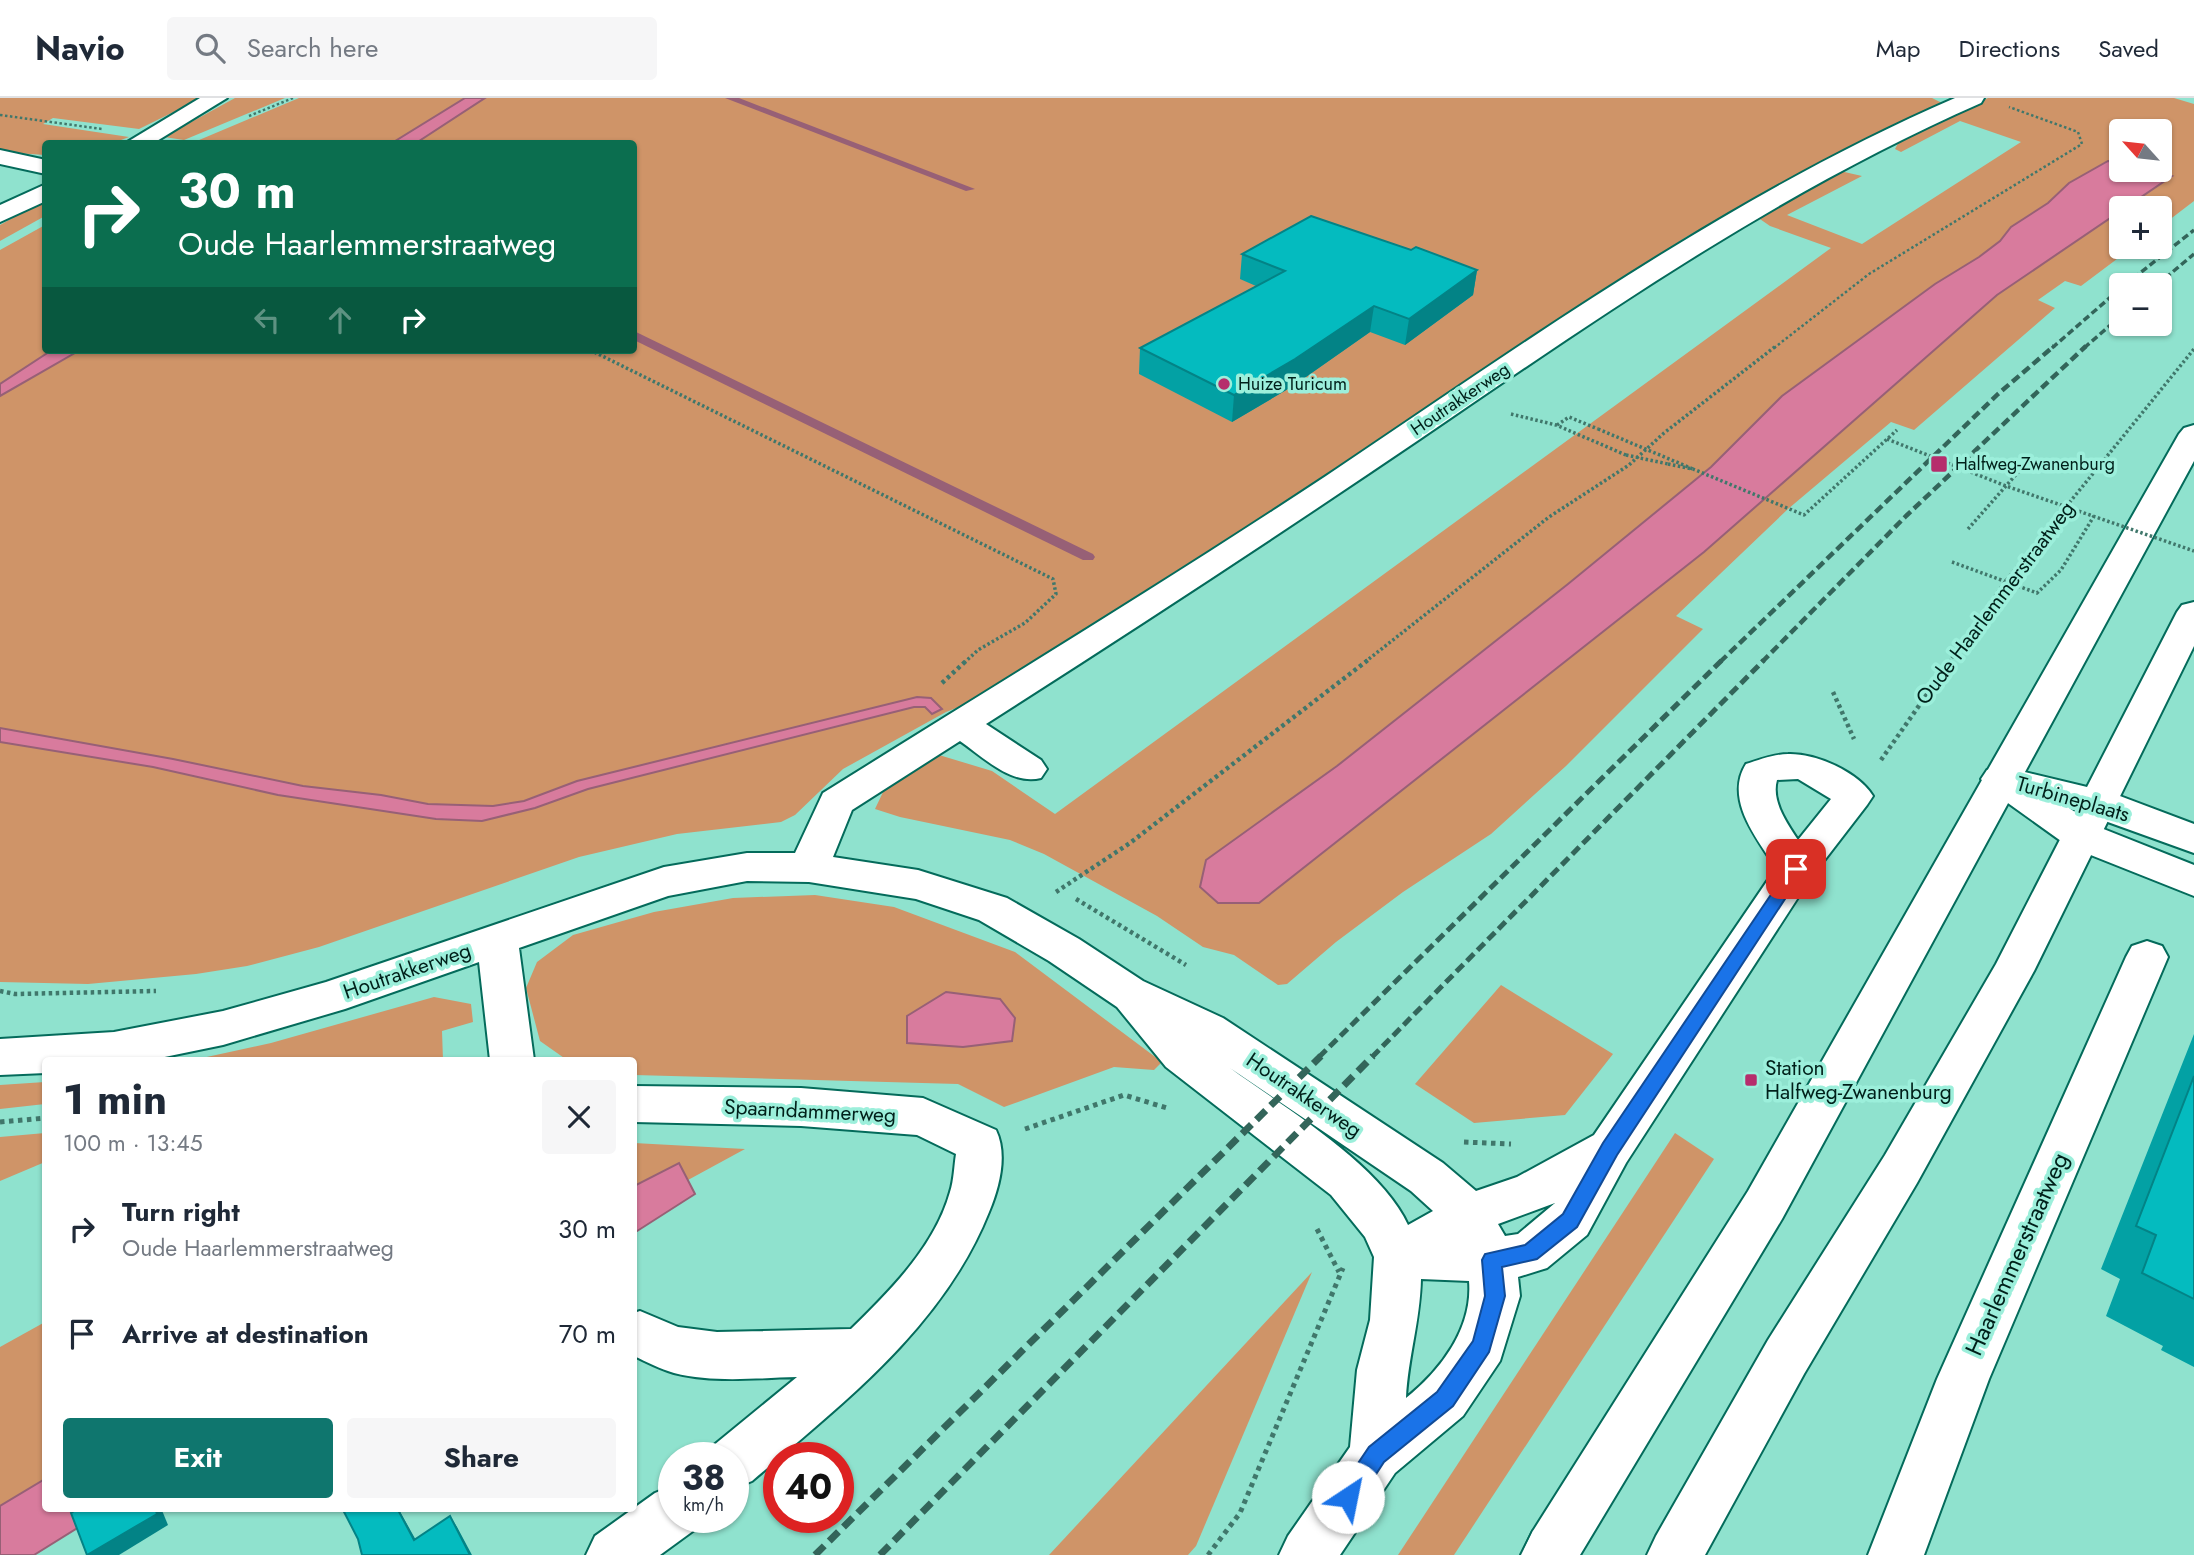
<!DOCTYPE html>
<html lang="en">
<head>
<meta charset="utf-8">
<style>
	:root { --surface:#fff; --page:#f6f6f7; --text:#1f2937; --muted:#747a83; --line:#e0e1e3; --accent:#0f766e }
	body { margin:0; font-family:Jost,sans-serif; background:var(--page); color:var(--text); height:100vh; display:flex; flex-direction:column; font-size:26px; white-space:nowrap }
	* { box-sizing:border-box; margin:0 }
	p { font-size:23px; color:var(--muted) }
	.icon { flex:none; width:38px; height:38px; fill:none; stroke:currentColor; stroke-width:2; stroke-linecap:round; stroke-linejoin:round }
	.map { position:relative; flex:1; overflow:hidden }
	.sheet { position:absolute; left:42px; top:959px; width:595px; height:455px; display:flex; flex-direction:column; background:var(--surface); border-radius:7px; box-shadow:0 2px 5px #0004 }
	.sheet>* { flex:none }
	.top-card { position:absolute; left:42px; top:42px; width:595px; height:214px; border-radius:7px; box-shadow:0 2px 5px #0004; background:#0b6e4f; color:#fff; overflow:hidden }
	.needle { width:46px; rotate:297deg }
	.fabs { position:absolute; left:2109px; top:21px; display:grid; gap:14px }
	.fabs a { display:grid; place-items:center; width:63px; height:63px; border-radius:7px; background:var(--surface); box-shadow:0 2px 5px #0004; font-size:35px }
	.speed { position:absolute; left:658px; top:1344px; display:flex; gap:14px; font-size:35px; font-weight:700; text-align:center }
	.speed>* { display:grid; place-content:center; width:91px; height:91px; border-radius:50%; background:var(--surface); box-shadow:0 2px 5px #0004; line-height:1 }
	.speed small { font-size:18px; font-weight:400 }
	.speed .limit { border:10px solid #d22; background:#fff; color:#111 }
	.pin { position:absolute; display:grid; place-items:center; width:60px; height:60px; color:#fff; margin:-30px; border-radius:14px; box-shadow:0 4px 10px #0006 }
	.me { position:absolute; width:77px; margin:-38px; rotate:34deg; stroke-linejoin:round; filter:drop-shadow(0 0 5px #0008) }
	.turn { display:flex; align-items:center; gap:24px; height:147px; padding:0 21px; font-size:32px }
	.turn .icon { width:91px; height:91px; stroke-width:2.5 }
	.turn b { display:block; font-size:49px; line-height:60px }
	.lanes { display:flex; align-items:center; height:66px; padding:0 21px; background:#0003; justify-content:center; gap:35px; direction:ltr }
	.lanes .off { opacity:.35 }
	.round { display:grid; place-items:center; flex:none; width:74px; height:74px; border-radius:7px; background:var(--page) }
	.overview { display:flex; align-items:center; justify-content:space-between; height:119px; padding:0 21px }
	h1 { font-size:42px; font-weight:700; line-height:52px }
	.action { display:flex; gap:14px; margin-top:auto; padding:14px 21px }
	.action a { flex:1; height:80px; border-radius:7px; background:var(--accent); color:#fff; font-size:28px; font-weight:700; line-height:80px; text-align:center }
	.action a+a { background:var(--page); color:var(--text) }
	ul { padding:0; list-style:none }
	li { display:flex; align-items:center; gap:21px; height:105px; padding:0 21px }
	li div { flex:1 }
	li b { display:block; font-size:26px }
	li em { font-style:normal }
	header { display:flex; align-items:center; gap:42px; box-sizing:border-box; height:98px; padding:0 35px; background:var(--surface); border-bottom:2px solid var(--line) }
	header strong { font-size:33px }
	nav { display:flex; gap:38px; margin-inline-start:auto; font-size:24px }
	.search { width:490px; height:63px; background:var(--page); display:flex; align-items:center; gap:18px; box-sizing:border-box; padding:0 24px; border-radius:7px; color:var(--muted); font-size:26px }
	.map>svg:first-child { display:block }
	.green { fill:#cf9468; fill-rule:evenodd }
	.water { fill:#d87b9d; stroke:#976076; stroke-width:2 }
	.lines { fill:none; stroke-linecap:round; stroke-linejoin:round }
	.stream { fill:#976076; fill-rule:evenodd }
	.minor-casing { stroke:#046b5b; stroke-width:4 }
	.major-casing { stroke:#046b5b; stroke-width:4 }
	.highway-casing { stroke:#046b5b; stroke-width:4 }
	.path-far3 { stroke:#40776b; stroke-width:2.5; stroke-dasharray:2.5 2.5; stroke-linecap:butt }
	.path-far2 { stroke:#40776b; stroke-width:3.5; stroke-dasharray:2.5 2.5; stroke-linecap:butt }
	.path-far1 { stroke:#40776b; stroke-width:4.5; stroke-dasharray:3.5 3.5; stroke-linecap:butt }
	.path { stroke:#40776b; stroke-width:5; stroke-dasharray:4.5 4.5; stroke-linecap:butt }
	.minor { fill:#fff; fill-rule:evenodd }
	.major { fill:#fff; fill-rule:evenodd }
	.highway { fill:#fff; fill-rule:evenodd }
	.rail-far3 { stroke:#33655a; stroke-width:3.5; stroke-dasharray:7 3.5; stroke-linecap:butt }
	.rail-far2 { stroke:#33655a; stroke-width:4.5; stroke-dasharray:9 4.5; stroke-linecap:butt }
	.rail-far1 { stroke:#33655a; stroke-width:5; stroke-dasharray:10 5; stroke-linecap:butt }
	.rail { stroke:#33655a; stroke-width:7; stroke-dasharray:13 7; stroke-linecap:butt }
	.path-bridge { stroke:#40776b; stroke-width:3.5; stroke-dasharray:2.5 2.5; stroke-linecap:butt }
	.wall { fill:#03a1a4 }
	.shaded-wall { fill:#038386 }
	.building { fill:#04bbbf; stroke:#038386; stroke-width:2 }
	.route { fill:#1a73e8; stroke:#114b97; stroke-width:2 }
	.poi-dot { fill:#b62d6c; stroke:#9cefdb; stroke-width:2.5 }
	.labels { text-anchor:middle; stroke-width:7; stroke-linejoin:round; paint-order:stroke }
	.far-poi-label { font-size:18px; fill:#00201a; stroke:#9cefdb; text-anchor:start }
	.far-street-label { font-size:18px; fill:#00201a; stroke:#9cefdb }
	.street-label { font-size:21px; fill:#00201a; stroke:#9cefdb }
	.poi-label { font-size:21px; fill:#00201a; stroke:#9cefdb; text-anchor:start }
	.near-street-label { font-size:24px; fill:#00201a; stroke:#9cefdb }
</style>
</head>
<body>
<header>
<strong>Navio</strong>
<div class="search"><svg class="icon" aria-label="search" viewBox="0 0 24 24"><circle cx="10" cy="10" r="6"/><path d="M15 15l6 6"/></svg>Search here</div>
<nav><a>Map</a><a>Directions</a><a>Saved</a></nav>
</header>
<div class="map">
<svg width="2194" height="1457" viewBox="0 0 2194 1457">
	<rect width="100%" height="100%" fill="#8fe2ce"/>
	<g class="green">
		<polygon points="0,0 202,0 139,31 53,20 43,26 129,39 113,45 46,46 45,57 0,54"/>
		<polygon points="235,0 285,0 184,42 164,39"/>
		<polygon points="299,0 1932,0 1944,6 1894,28 1686,139 1075,543 982,600 946,614 843,671 795,717 781,724 677,736 579,759 319,849 247,868 196,876 88,886 0,884 0,152 45,127 46,252 634,252 634,46 192,45"/>
		<path d="M 1988,0 L 2174,0 L 2194,6 L 2194,103 L 2160,129 L 2160,110 L 2121,110 L 2121,149 L 2133,149 L 2081,188 L 2065,183 L 2038,202 L 2055,210 L 1914,332 L 1891,324 L 1788,411 L 1676,518 L 1703,531 L 1566,668 L 1491,736 L 1403,794 L 1336,844 L 1287,886 L 1278,887 L 1234,857 L 1203,849 L 1157,818 L 1044,756 L 1010,742 L 900,719 L 875,711 L 884,692 L 931,657 L 939,657 L 992,673 L 1055,716 L 1831,150 L 1770,128 L 1757,119 L 1840,73 L 1862,78 L 1787,117 L 1862,146 L 2021,44 L 1960,23 L 1901,54 L 1895,51 L 1902,38 ZM 2121,33 L 2160,33 L 2160,72 L 2121,72 Z"/>
		<polygon points="45,102 45,118 0,143 0,127"/>
		<path d="M 815,797 L 894,809 L 1015,854 L 1162,964 L 1154,972 L 1114,969 L 1004,1009 L 958,986 L 634,977 L 634,962 L 567,962 L 540,943 L 526,890 L 537,864 L 573,837 L 654,814 L 733,800 ZM 1000,901 L 1015,920 L 963,949 L 907,945 Z"/>
		<polygon points="1501,887 1613,956 1565,1017 1474,1025 1415,986"/>
		<polygon points="434,899 471,906 473,924 442,933 443,962 193,962 271,945"/>
		<polygon points="45,984 45,1006 0,1011 0,987"/>
		<polygon points="45,1035 45,1064 0,1083 0,1039"/>
		<polygon points="1675,1035 1714,1061 1454,1457 1398,1457"/>
		<polygon points="634,1045 745,1051 688,1082 678,1066 634,1088"/>
		<polygon points="1312,1174 1196,1448 1188,1457 1049,1457"/>
		<polygon points="45,1224 45,1381 0,1408 0,1249"/>
	</g>
	<g class="water">
		<polygon points="465,0 485,0 416,45 392,45"/>
		<polygon points="2108,63 2121,64 2121,72 2152,72 2172,78 1997,197 1704,454 1259,805 1218,805 1200,789 1206,762 1337,668 1568,486 1711,369 1782,298 1935,186 1979,159 2000,143 2011,129 2048,105 2069,85"/>
		<polygon points="52,252 80,252 0,298 0,286"/>
		<polygon points="917,599 931,600 942,611 932,616 925,609 914,609 588,691 535,710 482,723 436,721 278,697 153,669 0,644 0,630 173,661 303,688 381,697 428,706 493,708 524,703 577,683"/>
		<polygon points="946,894 1000,901 1015,920 1012,943 963,949 907,945 907,918"/>
		<polygon points="679,1065 695,1096 634,1135 634,1088"/>
		<polygon points="45,1381 46,1410 108,1411 34,1457 0,1457 0,1408"/>
	</g>
	<g class="lines">
		<g class="stream">
			<polygon points="725,0 739,0 975,91 966,93"/>
			<polygon points="634,233 1093,456 1095,459 1093,462 1083,462 634,242"/>
		</g>
		<g class="minor-casing">
			<g id="minor">
				<polygon points="200,0 227,0 152,46 124,46"/>
				<path d="M 1955,0 L 1984,0 L 1981,5 C 1778,94 1602,217 1420,341 C 1277,438 1132,533 986,626 L 1041,662 L 1047,671 L 1041,680 C 1012,688 983,659 960,643 L 852,712 L 833,759 L 918,772 L 1007,800 L 1079,841 L 1143,883 L 1223,920 L 1443,1065 L 1476,1093 L 1517,1079 L 1594,1037 L 1776,770 C 1757,741 1724,701 1746,666 C 1759,662 1774,656 1788,656 C 1816,655 1858,674 1873,698 L 1867,707 L 1810,781 L 1626,1065 L 1587,1137 L 1547,1170 L 1518,1179 L 1520,1198 L 1500,1263 L 1463,1318 L 1395,1375 L 1340,1457 L 1279,1457 L 1288,1438 L 1350,1349 L 1357,1272 L 1370,1222 L 1374,1159 L 1365,1139 L 1331,1097 L 1166,969 L 1117,909 L 1049,863 L 979,822 L 916,801 L 809,784 L 747,783 L 668,798 L 519,850 L 534,962 L 490,962 L 479,864 L 345,911 L 223,947 L 150,962 L 46,962 L 46,975 L 0,977 L 0,941 L 114,934 L 223,913 L 326,884 L 664,769 L 747,755 L 795,755 L 823,695 C 991,590 1161,487 1326,378 C 1529,242 1729,98 1955,0 ZM 1798,681 L 1831,701 L 1798,742 C 1787,725 1771,703 1777,682 ZM 1230,970 L 1411,1093 L 1433,1113 L 1408,1127 C 1380,1066 1285,1010 1230,970 ZM 1555,1105 L 1518,1136 L 1505,1138 L 1498,1126 ZM 1421,1181 L 1469,1183 C 1473,1230 1441,1272 1406,1300 C 1408,1259 1420,1224 1421,1181 Z"/>
				<polygon points="0,52 46,62 46,76 0,66"/>
				<polygon points="46,86 46,103 0,124 0,107"/>
				<polygon points="2000,668 2112,695 2194,726 2194,755 2069,710 2096,728 2194,767 2194,798 2068,748 1987,690 1981,681 1987,672"/>
				<polygon points="2147,843 2162,848 2168,859 1989,1281 1924,1457 1868,1457 1937,1281 2126,859 2132,848"/>
				<path d="M 634,988 L 801,990 L 923,1000 L 996,1032 C 1008,1057 999,1090 989,1114 C 943,1229 843,1305 752,1383 L 733,1391 L 733,1360 L 709,1360 L 714,1347 L 797,1279 C 757,1280 713,1285 674,1275 C 660,1271 647,1264 634,1258 L 634,1215 L 640,1213 L 678,1229 L 717,1234 L 851,1231 C 890,1193 935,1148 950,1094 C 954,1082 954,1068 956,1056 L 917,1037 L 801,1028 L 634,1024 Z"/>
				<polygon points="674,1387 674,1419 699,1419 693,1433 660,1457 586,1457 595,1438 655,1395"/>
			</g>
		</g>
		<g class="major-casing">
			<g id="major">
				<polygon points="2194,327 2194,363 1782,1121 1580,1457 1527,1457 1524,1452 1533,1433 1748,1093 2179,336 2184,330"/>
				<polygon points="2194,504 2194,548 2034,873 1917,1085 1804,1276 1705,1457 1647,1457 1656,1438 1768,1242 1885,1057 1996,866 2177,514 2182,507"/>
			</g>
		</g>
		<g class="highway-casing">
			<polygon id="highway" points="1552,1424 1571,1433 1580,1452 1577,1457 1521,1457 1533,1433"/>
		</g>
		<g class="path-far3">
			<polyline points="0,17 102,31"/>
			<polyline points="249,18 293,0"/>
			<polyline points="1774,250 1869,176 2082,46 2078,34 2009,9"/>
		</g>
		<g class="path-far2">
			<polyline points="590,252 1053,481 1056,496 1025,525 978,552 965,564"/>
			<polyline points="1511,316 1556,327 1626,357"/>
			<polyline points="1557,327 1569,319 1598,331"/>
			<polyline points="1668,366 1693,371 1804,417 1897,332"/>
			<polyline points="1968,431 2020,372"/>
			<polyline points="1952,464 2037,495 2061,472 2094,418"/>
			<polyline points="1365,564 1549,419 1629,367 1664,335 1776,248"/>
			<polyline points="1949,564 2005,484 2194,251"/>
		</g>
		<g class="path-far1">
			<polyline points="942,585 967,562"/>
			<polyline points="1833,594 1854,641"/>
			<polyline points="1881,662 1951,562"/>
			<polyline points="1056,794 1130,745 1368,562"/>
			<polyline points="1076,801 1186,867"/>
			<polyline points="0,893 15,896 156,893"/>
		</g>
		<g class="path">
			<polyline points="0,1024 46,1020"/>
			<polyline points="1025,1031 1124,997 1167,1010"/>
			<polyline points="1464,1044 1511,1046"/>
			<polyline points="1317,1131 1339,1174"/>
			<polyline points="1208,1457 1240,1415 1343,1170"/>
		</g>
		<use href="#minor" class="minor"/>
		<use href="#major" class="major"/>
		<use href="#highway" class="highway"/>
		<g class="rail-far3">
			<polyline points="2125,187 2194,132"/>
			<polyline points="2157,187 2194,156"/>
			<polyline points="2052,250 2121,190"/>
			<polyline points="2084,250 2121,218"/>
		</g>
		<g class="rail-far2">
			<polyline points="1720,564 1998,296 2054,248"/>
			<polyline points="1762,564 1906,418 2086,248"/>
		</g>
		<g class="rail-far1">
			<polyline points="1319,959 1722,562"/>
			<polyline points="1372,959 1764,562"/>
		</g>
		<g class="rail">
			<polyline points="815,1457 1321,958"/>
			<polyline points="880,1457 1373,958"/>
		</g>
		<g class="path-bridge">
			<polyline points="1598,331 1693,371"/>
			<polyline points="1887,341 2006,388 2194,453"/>
			<polyline points="1626,357 1668,366"/>
		</g>
	</g>
	<g class="wall">
		<polygon points="1411,152 1477,172 1473,197 1405,247 1370,234 1293,288 1232,324 1139,276 1140,250 1256,188 1240,181 1242,156"/>
		<polygon points="2194,936 2194,1269 2161,1252 2163,1248 2106,1218 2120,1181 2101,1171"/>
	</g>
	<g class="shaded-wall">
		<polygon points="1477,172 1473,197 1405,247 1409,221"/>
		<polygon points="1374,208 1370,234 1293,288 1232,324 1234,297"/>
		<polygon points="634,1375 637,1382 634,1384"/>
		<polygon points="155,1410 161,1410 168,1427 119,1457 88,1457"/>
		<polygon points="397,1410 398,1410 422,1453 414,1442"/>
		<polygon points="450,1418 457,1429 472,1457 470,1457"/>
	</g>
	<g class="building">
		<polygon points="1311,118 1411,152 1416,149 1477,172 1409,221 1374,208 1295,261 1234,297 1140,250 1285,173 1242,156"/>
		<polygon points="2194,978 2194,1201 2142,1175 2156,1137 2136,1128"/>
		<polygon points="79,1410 155,1410 157,1416 87,1457 71,1415"/>
		<polygon points="342,1410 397,1410 414,1442 450,1418 470,1457 362,1457 358,1441"/>
	</g>
	<polygon class="route" points="1796,765 1805,771 1802,775 1617,1057 1577,1129 1537,1161 1502,1169 1505,1198 1489,1254 1453,1308 1384,1364 1356,1407 1348,1410 1340,1407 1337,1399 1340,1392 1369,1349 1437,1294 1473,1243 1485,1198 1482,1162 1485,1156 1525,1147 1563,1116 1603,1045 1791,767"/>
	<g class="poi-dot">
		<circle cx="1224" cy="286" r="7"/>
		<rect x="1930" y="357" width="18" height="18" rx="3.5"/>
		<rect x="1744" y="975" width="14" height="14" rx="3.5"/>
	</g>
	<g class="labels">
		<g class="far-poi-label">
			<text x="1238" y="292">Huize Turicum</text>
			<text x="1955" y="372">Halfweg-Zwanenburg</text>
		</g>
		<g class="far-street-label">
			<text transform="translate(1460 301) rotate(-34)" y="6">Houtrakkerweg</text>
		</g>
		<g class="street-label">
			<text transform="translate(1995 505) rotate(-53)" y="7">Oude Haarlemmerstraatweg</text>
			<text transform="translate(2073 701) rotate(16)" y="7">Turbineplaats</text>
			<text transform="translate(407 873) rotate(-19)" y="7">Houtrakkerweg</text>
			<text transform="translate(1304 997) rotate(34)" y="7">Houtrakkerweg</text>
			<text transform="translate(810 1013) rotate(3)" y="7">Spaarndammerweg</text>
		</g>
		<g class="poi-label">
			<text x="1765" y="977">Station<tspan x="1765" dy="24">Halfweg-Zwanenburg</tspan></text>
		</g>
		<g class="near-street-label">
			<text transform="translate(2017 1156) rotate(-66)" y="8">Haarlemmerstraatweg</text>
		</g>
	</g>
</svg>
<div class="fabs">
<a><svg class="needle" viewBox="-14 -14 28 28"><path d="M0-13l5 13h-10z" fill="#e53935"/><path d="M0 13l5-13h-10z" fill="#747a83"/></svg></a>
<a>+</a>
<a>−</a>
</div>
<div class="speed"><div>38<small>km/h</small></div><div class="limit">40</div></div>
<div class="pin" style="left:1796px;top:771px;background:#d93025"><svg class="icon" aria-label="arrive" viewBox="0 0 24 24"><path d="M6 21V4h12l-3 4 3 4H6"/></svg></div>
<svg class="me" style="left:1348px;top:1399px" viewBox="-20 -20 40 40"><circle r="19" fill="#fff"/><path d="M0-13L10 11 0 6-10 11z" fill="#1a73e8"/></svg>
<div class="top-card">
<div class="turn"><svg class="icon" aria-label="right" viewBox="0 0 24 24"><path d="M7 20v-9h11M14 6l5 5-5 5"/></svg><div><b>30 m</b>Oude Haarlemmerstraatweg</div></div>
<div class="lanes"><svg class="icon off" aria-label="left" viewBox="0 0 24 24"><path d="M17 20v-9H6M10 6l-5 5 5 5"/></svg><svg class="icon off" aria-label="ahead" viewBox="0 0 24 24"><path d="M12 20V5M6 11l6-6 6 6"/></svg><svg class="icon" aria-label="right" viewBox="0 0 24 24"><path d="M7 20v-9h11M14 6l5 5-5 5"/></svg></div>
</div>
<section class="sheet">
<div class="overview"><div><h1>1 min</h1><p>100 m · 13:45</p></div><a class="round"><svg class="icon" aria-label="close" viewBox="0 0 24 24"><path d="M6 6l12 12M18 6L6 18"/></svg></a></div>
<ul>
<li><svg class="icon" aria-label="right" viewBox="0 0 24 24"><path d="M7 20v-9h11M14 6l5 5-5 5"/></svg><div><b>Turn right</b><p>Oude Haarlemmerstraatweg</p></div><em>30 m</em></li>
<li><svg class="icon" aria-label="arrive" viewBox="0 0 24 24"><path d="M6 21V4h12l-3 4 3 4H6"/></svg><div><b>Arrive at destination</b></div><em>70 m</em></li>
</ul>
<div class="action"><a>Exit</a><a>Share</a></div>
</section>
</div>
</body>
</html>
